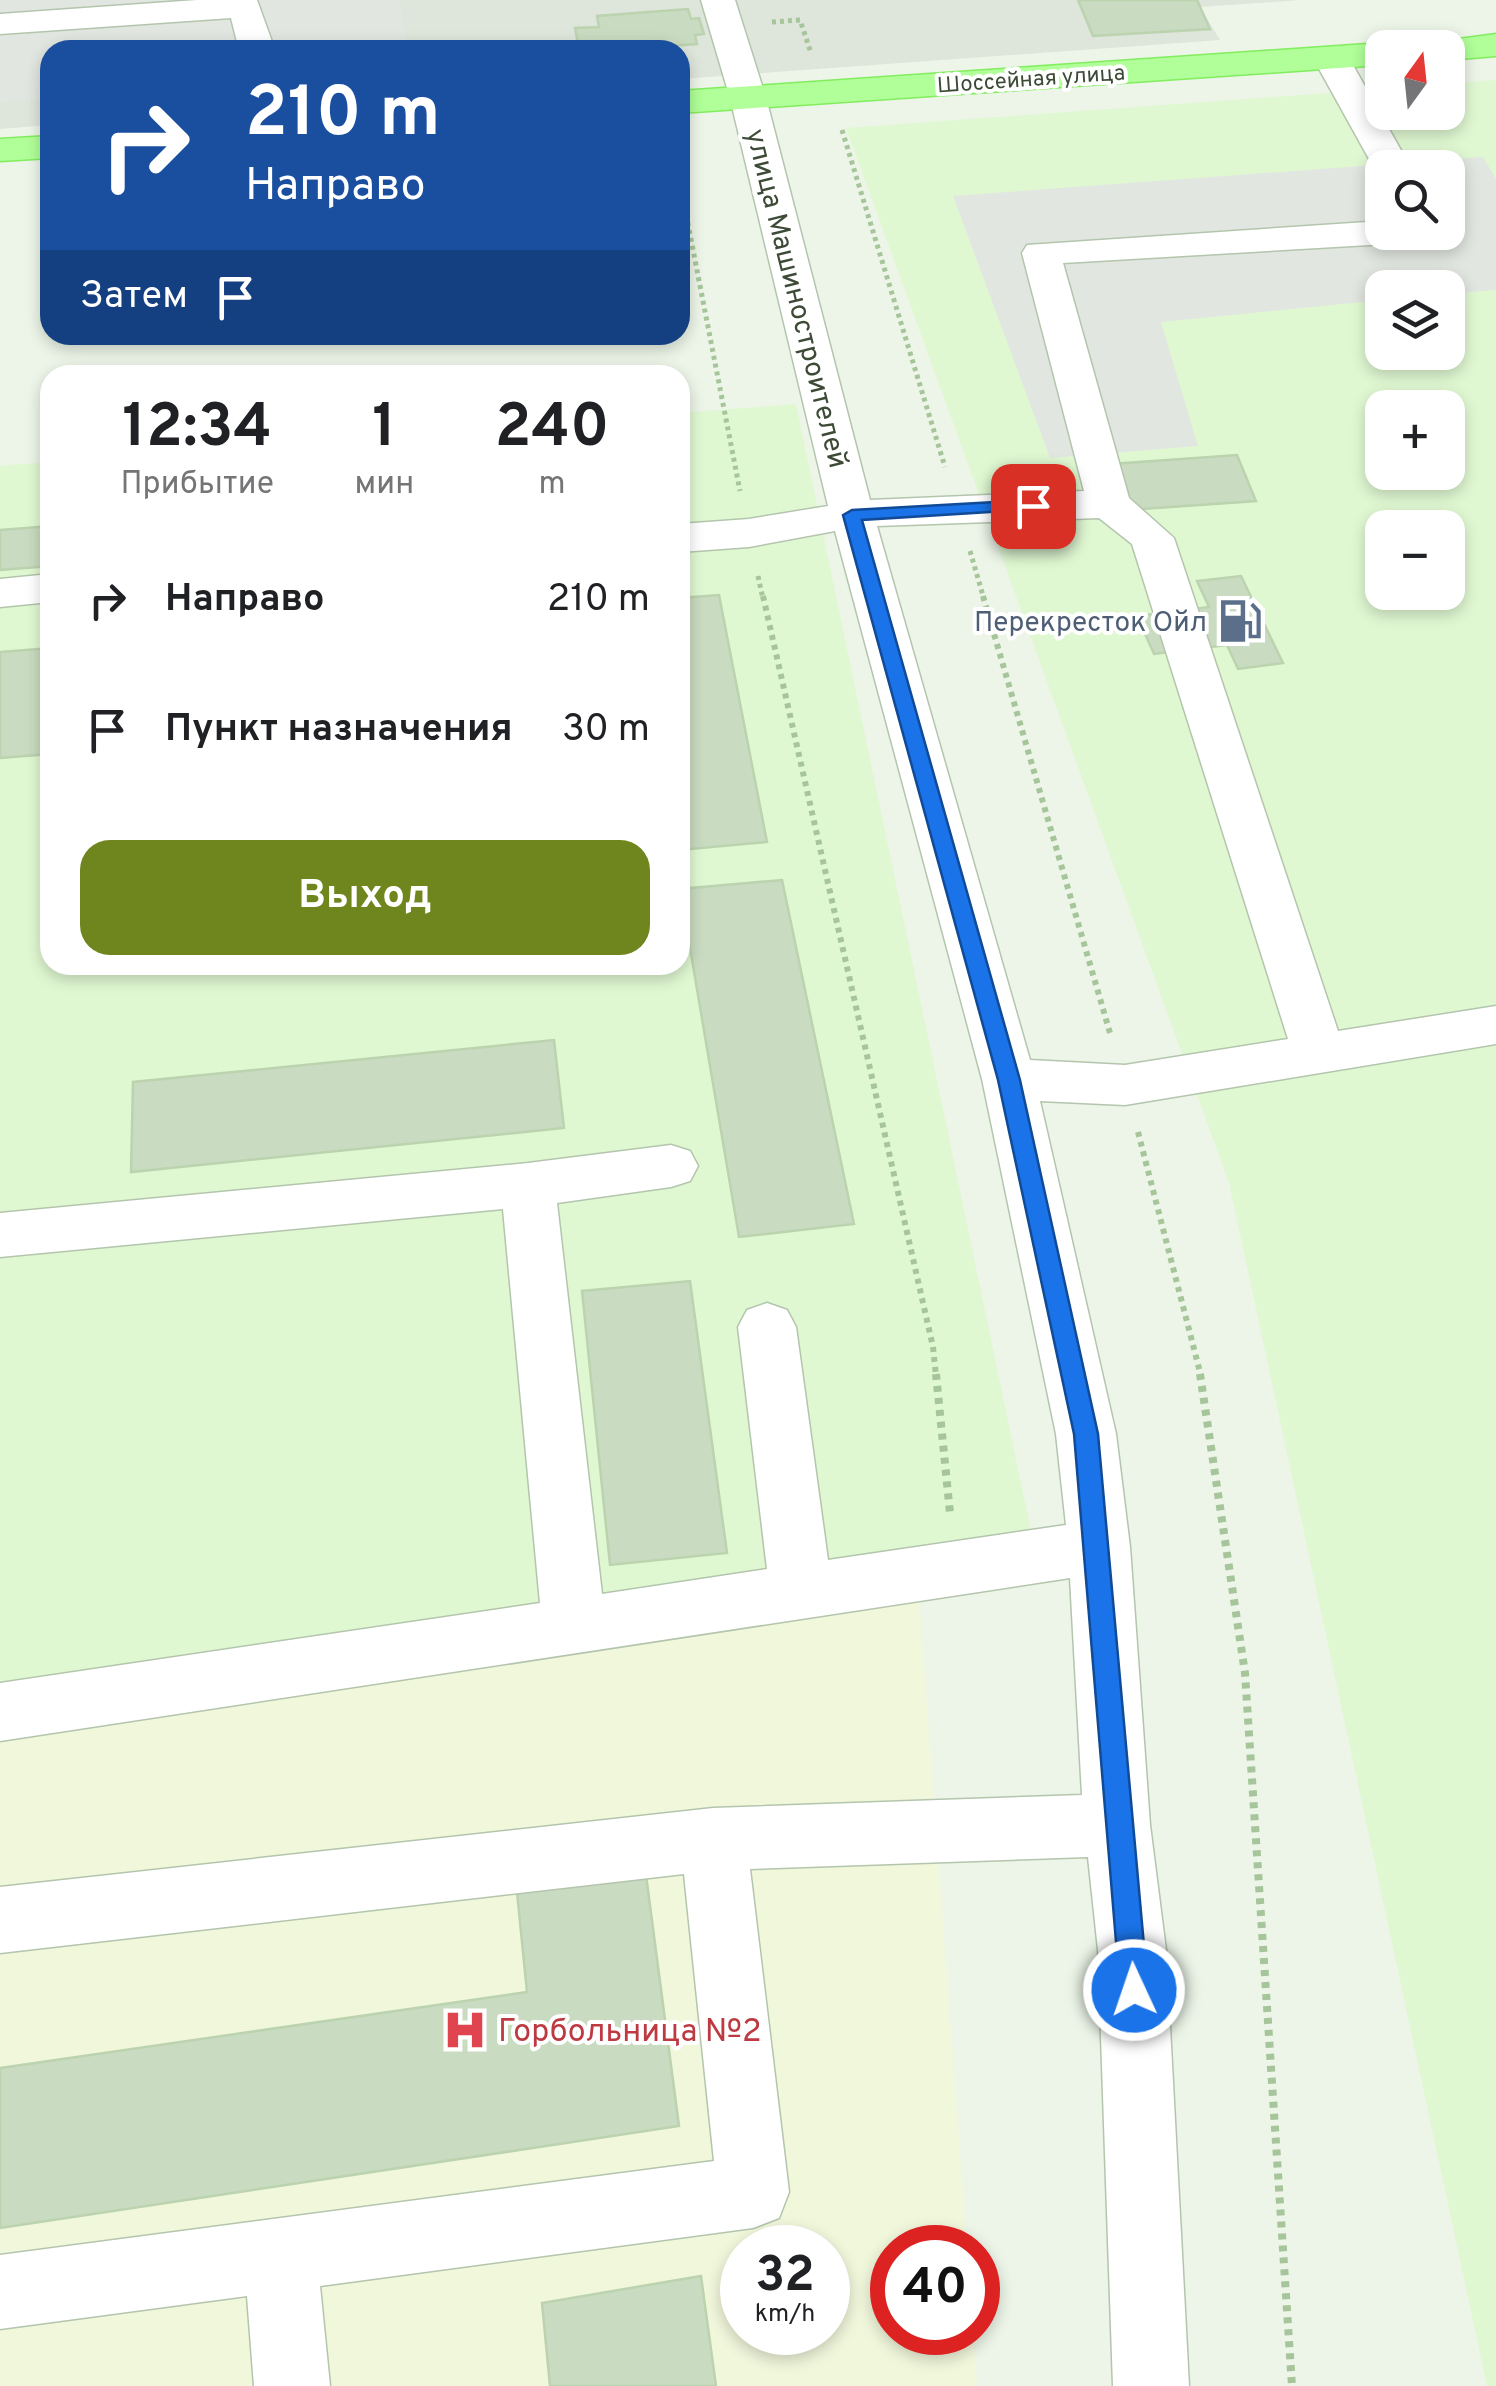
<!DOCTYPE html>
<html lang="ru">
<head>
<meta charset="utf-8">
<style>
	:root { --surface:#fff; --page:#f2f2f2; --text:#202124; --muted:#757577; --accent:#6f851e }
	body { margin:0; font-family:Overpass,sans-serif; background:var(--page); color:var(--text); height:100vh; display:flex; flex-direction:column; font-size:38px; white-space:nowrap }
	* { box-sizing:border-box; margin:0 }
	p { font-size:32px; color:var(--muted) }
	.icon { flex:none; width:55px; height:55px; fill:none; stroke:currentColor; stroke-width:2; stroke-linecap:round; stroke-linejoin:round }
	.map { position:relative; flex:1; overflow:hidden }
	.panel { position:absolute; left:40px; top:365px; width:650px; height:610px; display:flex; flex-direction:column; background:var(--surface); border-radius:30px; box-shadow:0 5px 15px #0003 }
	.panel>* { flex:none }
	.banner { position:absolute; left:40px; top:40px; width:650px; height:305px; border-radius:30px; box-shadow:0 5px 15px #0003; background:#1a4fa0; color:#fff; overflow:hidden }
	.needle { width:65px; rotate:15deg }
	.tools { position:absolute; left:1365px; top:30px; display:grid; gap:20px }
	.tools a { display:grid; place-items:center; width:100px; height:100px; border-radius:20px; background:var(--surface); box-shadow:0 5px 15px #0003; font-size:50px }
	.speed { position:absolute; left:720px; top:2225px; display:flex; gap:20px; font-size:50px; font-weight:700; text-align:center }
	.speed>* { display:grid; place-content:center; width:130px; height:130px; border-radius:50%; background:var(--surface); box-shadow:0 5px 15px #0003; line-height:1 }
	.speed small { font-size:25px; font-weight:400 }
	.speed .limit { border:15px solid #d22; background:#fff; color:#111 }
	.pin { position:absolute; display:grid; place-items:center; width:85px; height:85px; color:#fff; margin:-42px; border-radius:20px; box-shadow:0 5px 15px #0006 }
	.me { position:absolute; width:110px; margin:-55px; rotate:357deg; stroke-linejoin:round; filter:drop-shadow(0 0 8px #0008) }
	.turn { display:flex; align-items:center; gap:35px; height:210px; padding:0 40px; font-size:45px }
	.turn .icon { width:130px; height:130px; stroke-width:2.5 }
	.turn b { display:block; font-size:70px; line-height:85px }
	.then { display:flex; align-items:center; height:95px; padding:0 40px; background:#0003; gap:20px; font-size:38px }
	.eta { display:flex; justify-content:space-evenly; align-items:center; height:170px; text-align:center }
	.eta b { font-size:60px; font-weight:700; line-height:70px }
	.button { display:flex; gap:20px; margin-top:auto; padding:20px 40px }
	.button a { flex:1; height:115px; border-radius:30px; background:var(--accent); color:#fff; font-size:40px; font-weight:700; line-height:115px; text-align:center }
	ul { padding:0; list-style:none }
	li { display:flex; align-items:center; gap:30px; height:130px; padding:0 40px }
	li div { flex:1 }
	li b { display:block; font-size:38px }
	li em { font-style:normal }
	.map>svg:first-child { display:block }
	.commercial { fill:#e0f8d2; fill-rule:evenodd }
	.industrial { fill:#dee5da }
	.medical { fill:#f1f7db; fill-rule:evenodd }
	.parking { fill:#e2e6e0; fill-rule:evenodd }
	.building { fill:#c9dbc0; stroke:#bcd3af; stroke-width:2.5 }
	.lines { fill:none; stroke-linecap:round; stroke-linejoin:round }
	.minor-casing { stroke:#b4c5ad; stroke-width:3 }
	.major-casing { stroke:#82ed5e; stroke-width:3 }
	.path-far2 { stroke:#a7c59a; stroke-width:5; stroke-dasharray:4 4; stroke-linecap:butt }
	.path-far1 { stroke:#a7c59a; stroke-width:6; stroke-dasharray:5 5; stroke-linecap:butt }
	.path { stroke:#a7c59a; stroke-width:8; stroke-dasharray:6 6; stroke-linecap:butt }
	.minor { fill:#fff; fill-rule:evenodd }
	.major { fill:#b0ff98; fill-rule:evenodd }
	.route { fill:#1a73e8; stroke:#114b97; stroke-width:2.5 }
	.labels { text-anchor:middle; stroke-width:8; stroke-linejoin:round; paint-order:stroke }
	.far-street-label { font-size:22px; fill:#3d4a36; stroke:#fff }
	.street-label { font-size:28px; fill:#3d4a36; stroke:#fff }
	.service-label { font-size:28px; fill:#4e5e75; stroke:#fff; text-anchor:end }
	.near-health-label { font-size:32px; fill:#be3a42; stroke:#fff; text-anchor:start }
</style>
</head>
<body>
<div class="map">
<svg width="1496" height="2386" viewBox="0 0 1496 2386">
	<rect width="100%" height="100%" fill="#ecf5e8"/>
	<g class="commercial">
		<path d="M 1496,80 L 1496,2386 L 1487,2386 L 1229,1183 L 846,128 L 1382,89 L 1382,112 L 1448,112 L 1448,84 ZM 1382,168 L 1448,168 L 1448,232 L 1382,232 ZM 1382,288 L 1448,288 L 1448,352 L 1382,352 ZM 1382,408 L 1448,408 L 1448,472 L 1382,472 ZM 1382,528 L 1448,528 L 1448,592 L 1382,592 Z"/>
		<polygon points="796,404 1032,1536 0,1688 0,466 50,462 50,965 680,965 680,413"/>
	</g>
	<polygon class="industrial" points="0,0 1301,0 1200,7 1220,40 680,79 680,50 50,50 50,125 0,129"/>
	<path class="medical" d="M 916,1556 L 967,2247 L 892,2248 L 892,2332 L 973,2333 L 977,2386 L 0,2386 L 0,1699 ZM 742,2248 L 828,2248 L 828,2332 L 742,2332 Z"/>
	<g class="parking">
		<polygon points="0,0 399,0 408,50 50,50 50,99 0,102"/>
		<path d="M 1483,157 L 1496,179 L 1496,290 L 1448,294 L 1448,288 L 1382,288 L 1382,300 L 1161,322 L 1198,446 L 1050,458 L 953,196 ZM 1382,168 L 1448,168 L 1448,232 L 1382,232 Z"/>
	</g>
	<g class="building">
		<polygon points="1078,0 1197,0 1210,29 1093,36"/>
		<polygon points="688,9 691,19 699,18 704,34 695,35 697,44 613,50 604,50 602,42 578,44 575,28 599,27 597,16"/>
		<polygon points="1237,455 1256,501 1128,510 1112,464"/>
		<polygon points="50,526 50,566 0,570 0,530"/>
		<polygon points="1241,576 1283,663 1238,669 1227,645 1154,654 1137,616 1209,607 1197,581"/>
		<polygon points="719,595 767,842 680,850 680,598"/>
		<polygon points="50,648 50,754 0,758 0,652"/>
		<polygon points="782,880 854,1224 739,1237 680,889"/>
		<polygon points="554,1040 564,1128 131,1172 133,1082"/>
		<polygon points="690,1281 727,1553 610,1565 582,1291"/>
		<polygon points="646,1875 679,2126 0,2228 0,2068 527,1992 517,1892"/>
		<polygon points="701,2276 716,2386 550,2386 542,2303"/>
	</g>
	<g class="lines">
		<g class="minor-casing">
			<g id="minor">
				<polygon points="197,0 257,0 275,50 239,50 231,18 0,34 0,14"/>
				<path d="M 701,0 L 735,0 L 766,98 L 870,500 L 1084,491 L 1022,253 L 1027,245 L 1382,221 L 1382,232 L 1406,232 L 1401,240 L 1387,244 L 1063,263 L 1129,498 L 1174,538 L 1338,1031 L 1496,1006 L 1496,1044 L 1125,1105 L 1040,1101 L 1116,1434 L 1130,1547 L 1150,1825 L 1166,1950 L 1189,2386 L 1113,2386 L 1098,1950 L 1088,1857 L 750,1869 L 789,2192 L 779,2218 L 753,2228 L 320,2286 L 330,2386 L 254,2386 L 247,2296 L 0,2329 L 0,2255 L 714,2161 L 684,1874 L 0,1953 L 0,1887 L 713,1808 L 1082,1795 L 1070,1578 L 0,1741 L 0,1683 L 540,1603 L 503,1209 L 0,1257 L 0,1213 L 528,1163 L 671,1145 L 690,1151 L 698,1166 L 690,1181 L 671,1187 L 557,1203 L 602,1594 L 767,1569 L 738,1327 L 747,1310 L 767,1303 L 787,1310 L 796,1327 L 828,1560 L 1066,1525 L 1056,1434 L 982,1079 L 835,531 L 749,547 L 680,552 L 680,524 L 749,519 L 828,506 L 730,98 ZM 1099,518 L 1132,544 L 1288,1039 L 1125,1065 L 1030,1060 L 877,526 Z"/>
				<polygon points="1331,47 1344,50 1349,58 1411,168 1382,168 1382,177 1374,168 1313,58 1318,50"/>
				<polygon points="50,574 50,602 0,607 0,579"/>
			</g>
		</g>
		<g class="major-casing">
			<g id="major">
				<polygon points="1496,34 1496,56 1448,60 1448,48 1431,48 1436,42"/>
				<polygon points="1382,43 1395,48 1382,48 1382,65 680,113 680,91"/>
				<polygon points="50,136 50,158 0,161 0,139"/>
			</g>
		</g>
		<g class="path-far2">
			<polyline points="772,22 800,20 811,53"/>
			<polyline points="842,130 945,467"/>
			<polyline points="680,183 740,491"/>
			<polyline points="970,551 984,599"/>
			<polyline points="758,576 763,599"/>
		</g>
		<g class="path-far1">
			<polyline points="763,596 933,1347 936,1376"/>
			<polyline points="983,596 1110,1033"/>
			<polyline points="1138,1132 1201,1376"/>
		</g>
		<g class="path">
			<polyline points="936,1374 950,1513"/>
			<polyline points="1200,1374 1245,1673 1292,2386"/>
		</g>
		<use href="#minor" class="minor"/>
		<use href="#major" class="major"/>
	</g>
	<polygon class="route" points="1033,500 1039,502 1039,509 862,520 1020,1080 1098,1434 1148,1990 1144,1999 1134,2004 1124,1999 1120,1990 1074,1434 998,1080 843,515 852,510"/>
	<defs>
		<g id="fuel-bare" transform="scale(3.45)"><path d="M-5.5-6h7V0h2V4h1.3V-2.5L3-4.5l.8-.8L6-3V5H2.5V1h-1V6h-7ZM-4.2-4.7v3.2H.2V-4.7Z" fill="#5c6f8a" stroke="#fff" stroke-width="2.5" paint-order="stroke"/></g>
		<g id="hospital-bare" transform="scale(3.45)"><path d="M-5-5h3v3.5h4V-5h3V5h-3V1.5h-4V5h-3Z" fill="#e0444e" stroke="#fff" stroke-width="2.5" paint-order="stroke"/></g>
	</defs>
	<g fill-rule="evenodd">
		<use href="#fuel-bare" x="1240" y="621"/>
		<use href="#hospital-bare" x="465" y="2030"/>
	</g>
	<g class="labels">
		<g class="far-street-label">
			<text transform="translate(1031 78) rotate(-4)" y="8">Шоссейная улица</text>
		</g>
		<g class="street-label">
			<text transform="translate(798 298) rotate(76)" y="10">улица Машиностроителей</text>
		</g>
		<g class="service-label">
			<text x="1207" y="631">Перекресток Ойл</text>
		</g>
		<g class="near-health-label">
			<text x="498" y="2041">Горбольница №2</text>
		</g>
	</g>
</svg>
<div class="tools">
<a><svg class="needle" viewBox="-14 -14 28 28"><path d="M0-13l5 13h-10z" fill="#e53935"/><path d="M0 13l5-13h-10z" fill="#757577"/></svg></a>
<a><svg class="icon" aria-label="search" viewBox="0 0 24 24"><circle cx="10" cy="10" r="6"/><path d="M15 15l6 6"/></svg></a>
<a><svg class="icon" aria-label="layers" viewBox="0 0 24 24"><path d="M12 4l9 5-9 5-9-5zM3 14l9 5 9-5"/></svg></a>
<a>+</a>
<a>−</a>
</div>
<div class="speed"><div>32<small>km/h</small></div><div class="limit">40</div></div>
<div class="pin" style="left:1033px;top:506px;background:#d93025"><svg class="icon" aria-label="arrive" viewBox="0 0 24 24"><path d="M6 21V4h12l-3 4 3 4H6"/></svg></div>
<svg class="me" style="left:1134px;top:1990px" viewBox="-20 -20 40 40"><circle r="17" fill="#1a73e8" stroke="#fff" stroke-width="3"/><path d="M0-11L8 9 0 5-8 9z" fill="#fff"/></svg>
<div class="banner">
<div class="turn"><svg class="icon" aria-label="right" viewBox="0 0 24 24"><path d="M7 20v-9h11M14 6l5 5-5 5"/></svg><div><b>210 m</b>Направо</div></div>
<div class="then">Затем<svg class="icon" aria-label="arrive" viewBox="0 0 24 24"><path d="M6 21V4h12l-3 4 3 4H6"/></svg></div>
</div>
<section class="panel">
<div class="eta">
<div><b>12:34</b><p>Прибытие</p></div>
<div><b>1</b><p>мин</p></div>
<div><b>240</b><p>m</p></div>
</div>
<ul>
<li><svg class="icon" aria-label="right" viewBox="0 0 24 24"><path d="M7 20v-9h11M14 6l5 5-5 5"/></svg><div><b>Направо</b></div><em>210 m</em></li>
<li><svg class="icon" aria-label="arrive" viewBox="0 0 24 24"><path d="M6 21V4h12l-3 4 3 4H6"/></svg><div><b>Пункт назначения</b></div><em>30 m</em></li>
</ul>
<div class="button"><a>Выход</a></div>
</section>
</div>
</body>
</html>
